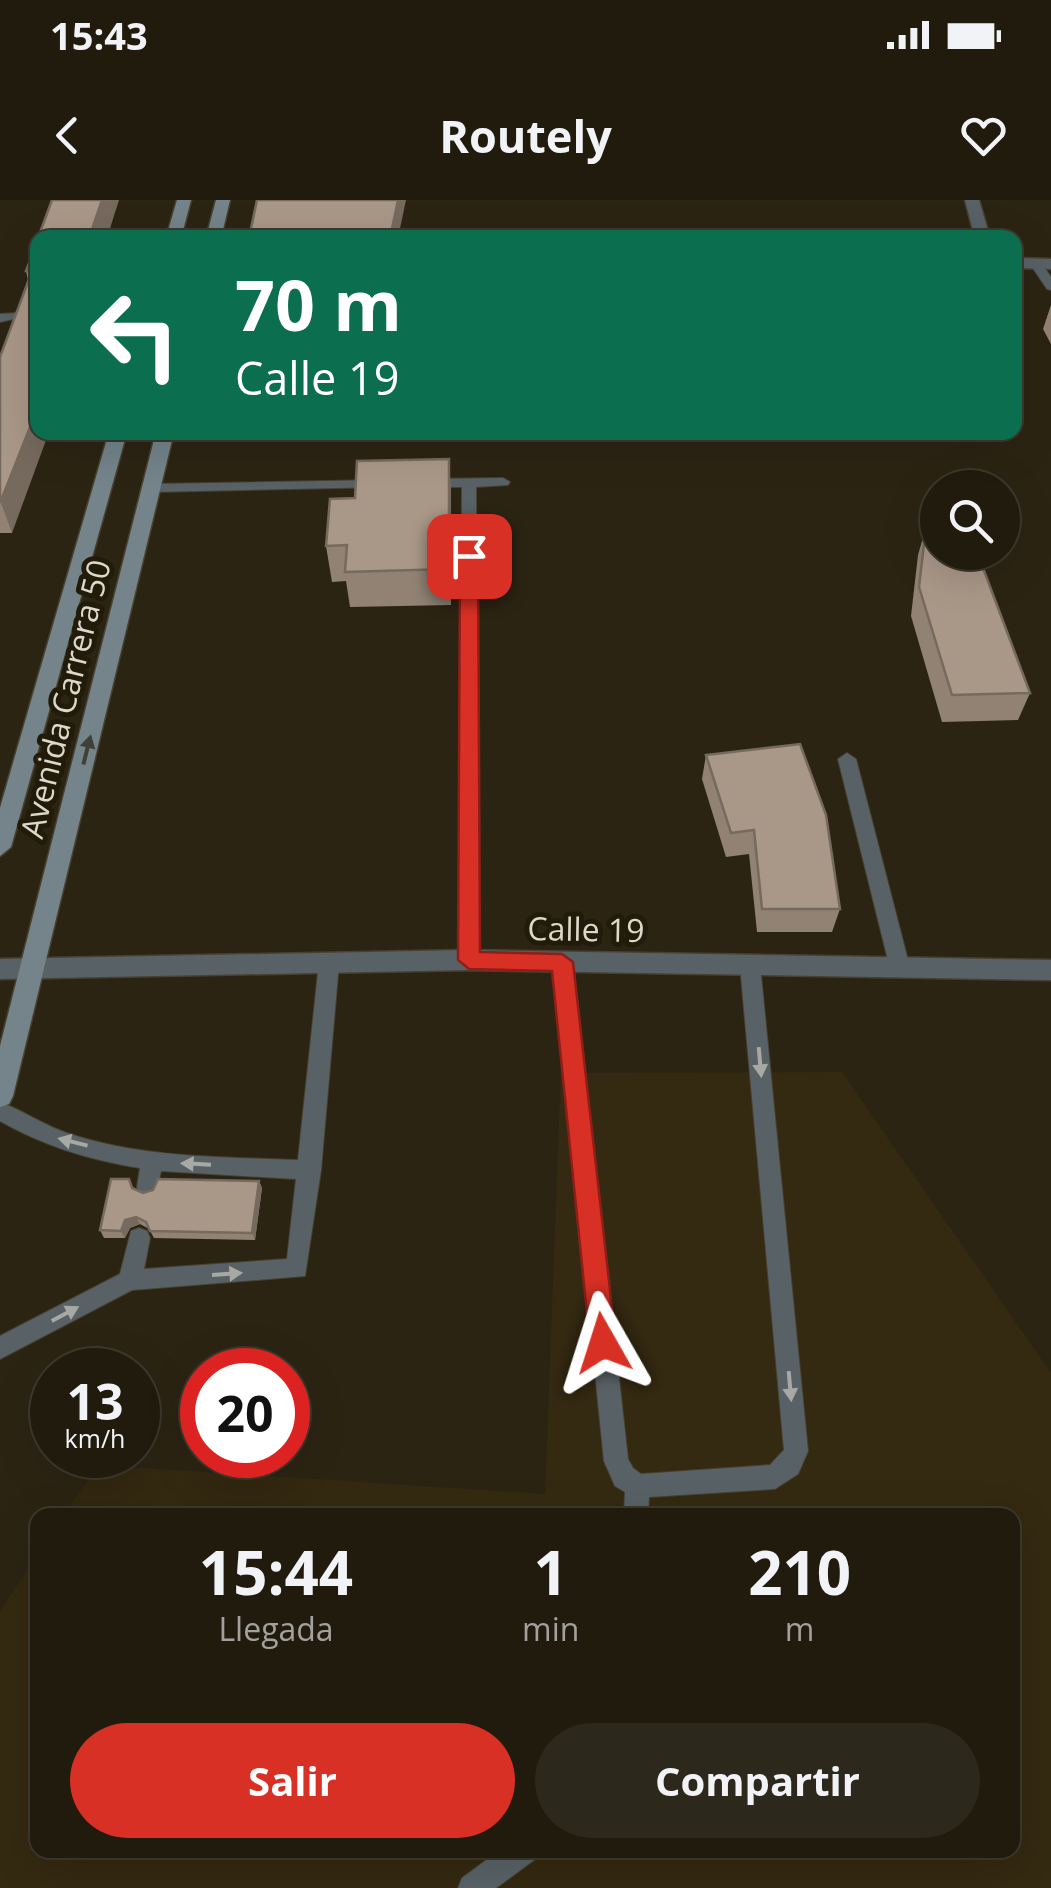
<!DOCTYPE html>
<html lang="es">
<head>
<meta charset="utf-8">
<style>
	:root { --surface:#211b0e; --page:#2d281c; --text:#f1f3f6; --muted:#a2a19e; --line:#3e392e; --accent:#d93025 }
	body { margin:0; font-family:"Open Sans",sans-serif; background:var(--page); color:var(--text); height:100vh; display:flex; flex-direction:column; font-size:38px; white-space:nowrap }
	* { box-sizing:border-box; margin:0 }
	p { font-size:32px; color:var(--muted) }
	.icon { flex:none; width:55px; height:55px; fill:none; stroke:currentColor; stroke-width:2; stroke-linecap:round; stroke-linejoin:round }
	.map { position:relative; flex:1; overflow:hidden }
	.panel { position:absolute; left:30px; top:1308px; width:990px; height:350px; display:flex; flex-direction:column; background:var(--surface); border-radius:20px; box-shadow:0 10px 40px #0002,0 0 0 2px var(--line) }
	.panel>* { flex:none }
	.banner { position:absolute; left:30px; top:30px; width:992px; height:210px; border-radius:20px; box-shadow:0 10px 40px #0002,0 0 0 2px var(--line); background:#0b6e4f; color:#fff; overflow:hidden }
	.tools { position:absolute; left:920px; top:270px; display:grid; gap:20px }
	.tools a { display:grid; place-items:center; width:100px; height:100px; border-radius:50%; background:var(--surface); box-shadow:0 10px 40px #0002,0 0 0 2px var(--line); font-size:50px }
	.speed { position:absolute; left:30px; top:1148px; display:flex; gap:20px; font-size:50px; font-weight:700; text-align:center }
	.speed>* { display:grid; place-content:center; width:130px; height:130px; border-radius:50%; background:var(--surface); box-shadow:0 10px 40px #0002,0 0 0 2px var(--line); line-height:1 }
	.speed small { font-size:25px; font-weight:400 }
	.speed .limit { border:15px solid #d22; background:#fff; color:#111 }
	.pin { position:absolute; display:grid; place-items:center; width:85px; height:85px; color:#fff; margin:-42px; border-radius:20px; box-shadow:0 5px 15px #0006 }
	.me { position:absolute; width:110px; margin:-55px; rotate:354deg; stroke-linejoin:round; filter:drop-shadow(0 0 8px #0008) }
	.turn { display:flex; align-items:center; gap:35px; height:210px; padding:0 40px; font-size:45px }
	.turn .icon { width:130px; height:130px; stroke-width:2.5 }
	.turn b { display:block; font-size:70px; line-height:85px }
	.eta { display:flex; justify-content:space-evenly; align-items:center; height:170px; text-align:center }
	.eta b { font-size:60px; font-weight:700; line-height:70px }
	.action { display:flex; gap:20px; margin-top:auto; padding:20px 40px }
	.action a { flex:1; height:115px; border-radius:60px; background:var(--accent); color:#fff; font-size:40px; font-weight:700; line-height:115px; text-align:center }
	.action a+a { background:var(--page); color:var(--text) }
	.status { display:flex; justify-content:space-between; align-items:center; height:70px; padding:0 50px; background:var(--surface); direction:ltr }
	.status svg { height:28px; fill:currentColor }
	header { display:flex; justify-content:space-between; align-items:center; height:130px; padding:0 40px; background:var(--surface); font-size:45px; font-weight:700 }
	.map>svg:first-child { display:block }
	.built { fill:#342911 }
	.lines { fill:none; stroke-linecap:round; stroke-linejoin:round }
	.service-casing { stroke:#484131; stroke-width:2 }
	.minor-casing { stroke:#484131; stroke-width:3 }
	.secondary-casing { stroke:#484131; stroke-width:3 }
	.service { fill:#586266; fill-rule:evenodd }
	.minor { fill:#586266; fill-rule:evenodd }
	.secondary { fill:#74848a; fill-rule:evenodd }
	.wall { fill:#918274 }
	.shaded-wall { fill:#766a5e }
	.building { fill:#a99787; stroke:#766a5e; stroke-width:2.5 }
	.oneway { fill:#3f4036 }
	.oneway2 { fill:#a8a9a4 }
	.route { fill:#d93025; stroke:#8d1f18; stroke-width:2.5 }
	.labels { text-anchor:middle; stroke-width:10; stroke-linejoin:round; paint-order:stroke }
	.street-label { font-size:32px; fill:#ddd8cd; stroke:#221b09 }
</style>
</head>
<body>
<div class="status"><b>15:43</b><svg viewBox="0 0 49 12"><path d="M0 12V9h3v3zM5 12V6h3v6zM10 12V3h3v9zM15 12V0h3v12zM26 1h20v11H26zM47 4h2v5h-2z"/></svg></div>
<header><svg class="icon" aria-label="back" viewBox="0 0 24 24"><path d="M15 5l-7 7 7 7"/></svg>Routely<svg class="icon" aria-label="heart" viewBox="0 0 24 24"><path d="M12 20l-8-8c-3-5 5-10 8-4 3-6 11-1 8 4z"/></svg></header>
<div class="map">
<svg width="1051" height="1688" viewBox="0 0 1051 1688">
	<rect width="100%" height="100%" fill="#2c2413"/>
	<polygon class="built" points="561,865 586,873 842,872 1051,1173 1051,1688 0,1688 0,1411 37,1355 38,1650 1012,1650 1012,1315 64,1315 98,1265 545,1294"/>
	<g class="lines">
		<g class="service-casing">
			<g id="service">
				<polygon points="1032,61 1040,61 1051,77 1051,90 1047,89 1030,64"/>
				<polygon points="0,114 17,113 23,117 0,122"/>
				<polygon points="503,278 510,282 508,285 476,287 479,760 469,768 459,760 462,287 425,287 418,283 425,279"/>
				<polygon points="381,280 388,284 386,287 152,292 145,288 152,284"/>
				<polygon points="847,553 856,559 910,768 907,773 893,773 890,768 838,559"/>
				<polygon points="563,754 573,762 628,1259 633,1268 641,1274 770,1265 784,1250 740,765 750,757 760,765 808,1251 798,1274 775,1289 649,1297 648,1315 624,1315 625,1292 615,1286 604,1261 553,762"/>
				<path d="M 329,755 L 339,763 L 321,970 L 305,1076 L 132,1090 L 0,1159 L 0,1136 L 120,1074 L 131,1031 L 139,1028 L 147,1031 L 150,1038 L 144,1069 L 287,1059 L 296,979 L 161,971 L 156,994 L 148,997 L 140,994 L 137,987 L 140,968 C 90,960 44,946 0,921 L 0,902 C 24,911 45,926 70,934 C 142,958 223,957 298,960 L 319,763 Z"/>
				<polygon points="500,1650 538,1650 534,1660 496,1688 458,1688 462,1678"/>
			</g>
		</g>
		<g class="minor-casing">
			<g id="minor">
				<polygon points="965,0 979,0 990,38 975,38"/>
				<polygon points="1015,58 1051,59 1051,69 1015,68"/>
				<polygon points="469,750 1051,760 1051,780 469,770 0,779 0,759"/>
			</g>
		</g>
		<g class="secondary-casing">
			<g id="secondary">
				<polygon points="177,0 191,0 181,38 166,38"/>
				<polygon points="216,0 230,0 221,38 206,38"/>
				<polygon points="109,232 127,232 11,647 0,656 0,608"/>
				<polygon points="156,232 174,232 13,896 9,904 0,907 0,846"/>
			</g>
		</g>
		<use href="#service" class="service"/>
		<use href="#minor" class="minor"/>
		<use href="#secondary" class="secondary"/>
	</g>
	<g class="wall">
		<polygon points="38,39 12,333 0,333 0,157 28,80 26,71"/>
		<polygon points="1051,105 1051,144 1043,129"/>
		<polygon points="449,259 451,295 451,405 350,407 346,381 332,382 326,346 355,298"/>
		<polygon points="926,327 1030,493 1018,520 942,522 911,416 918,355"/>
		<polygon points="706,555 840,709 832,732 757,732 749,654 726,657 702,579"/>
		<polygon points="259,981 262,988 255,1040 154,1038 149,1029 140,1024 130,1028 125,1038 104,1038 100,1030 143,993"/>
	</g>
	<g class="shaded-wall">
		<polygon points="102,0 119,0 107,38 89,38"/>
		<polygon points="398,0 406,0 398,38 390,38"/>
		<polygon points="38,207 38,232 49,232 12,333 1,303"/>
		<polygon points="449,259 451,295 451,405 449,369"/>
		<polygon points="259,981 262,988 255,1040 252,1033"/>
		<polygon points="136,1017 140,1024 130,1028 125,1038 121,1031 125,1020"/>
	</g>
	<g class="building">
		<polygon points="52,0 102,0 89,38 38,38"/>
		<polygon points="257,0 398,0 390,38 249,38"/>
		<polygon points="38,39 38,207 0,303 0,157 32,71 26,71"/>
		<polygon points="449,259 449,369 345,372 347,345 326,346 330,299 355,298 357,261"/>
		<polygon points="926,327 938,328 938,352 977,352 1030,493 952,495 919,387"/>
		<polygon points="800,544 826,615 840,709 762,709 754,630 731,633 706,555"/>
		<polygon points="111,979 129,979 132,988 143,993 153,990 158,979 259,981 252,1033 150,1031 146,1022 136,1017 125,1020 121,1031 100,1030"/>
	</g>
	<defs><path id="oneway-solid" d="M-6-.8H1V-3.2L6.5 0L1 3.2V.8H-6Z" transform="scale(2.5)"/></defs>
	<use class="oneway" href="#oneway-solid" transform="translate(87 550) rotate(-76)"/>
	<g class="oneway2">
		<use href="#oneway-solid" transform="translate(760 862) rotate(85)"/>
		<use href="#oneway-solid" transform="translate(73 942) rotate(-166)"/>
		<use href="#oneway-solid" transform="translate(196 964) rotate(-177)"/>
		<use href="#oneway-solid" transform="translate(227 1074) rotate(-4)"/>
		<use href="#oneway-solid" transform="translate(65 1114) rotate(-28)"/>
		<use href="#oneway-solid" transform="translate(790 1186) rotate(85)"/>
	</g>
	<polygon class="route" points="469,351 478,356 480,752 562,754 573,762 616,1143 612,1152 603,1156 594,1152 590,1143 552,771 469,769 458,760 460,356"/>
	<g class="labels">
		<g class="street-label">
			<text transform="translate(66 499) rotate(-76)" y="11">Avenida Carrera 50</text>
			<text transform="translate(586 730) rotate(1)" y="11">Calle 19</text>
		</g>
	</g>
</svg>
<div class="tools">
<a><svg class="icon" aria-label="search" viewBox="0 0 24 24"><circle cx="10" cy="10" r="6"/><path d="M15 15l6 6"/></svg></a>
</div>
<div class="speed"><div>13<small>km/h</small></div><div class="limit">20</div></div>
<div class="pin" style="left:469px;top:356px;background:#d93025"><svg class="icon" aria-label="arrive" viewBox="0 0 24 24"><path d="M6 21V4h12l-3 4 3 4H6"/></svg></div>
<svg class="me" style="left:603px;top:1143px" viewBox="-20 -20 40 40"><path d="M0-17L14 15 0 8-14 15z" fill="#d93025" stroke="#fff" stroke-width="4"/></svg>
<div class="banner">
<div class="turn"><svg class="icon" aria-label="left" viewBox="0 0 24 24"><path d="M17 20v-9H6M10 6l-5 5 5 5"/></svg><div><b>70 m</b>Calle 19</div></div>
</div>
<section class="panel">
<div class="eta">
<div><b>15:44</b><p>Llegada</p></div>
<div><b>1</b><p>min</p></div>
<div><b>210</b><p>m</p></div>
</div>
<div class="action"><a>Salir</a><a>Compartir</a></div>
</section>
</div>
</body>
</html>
